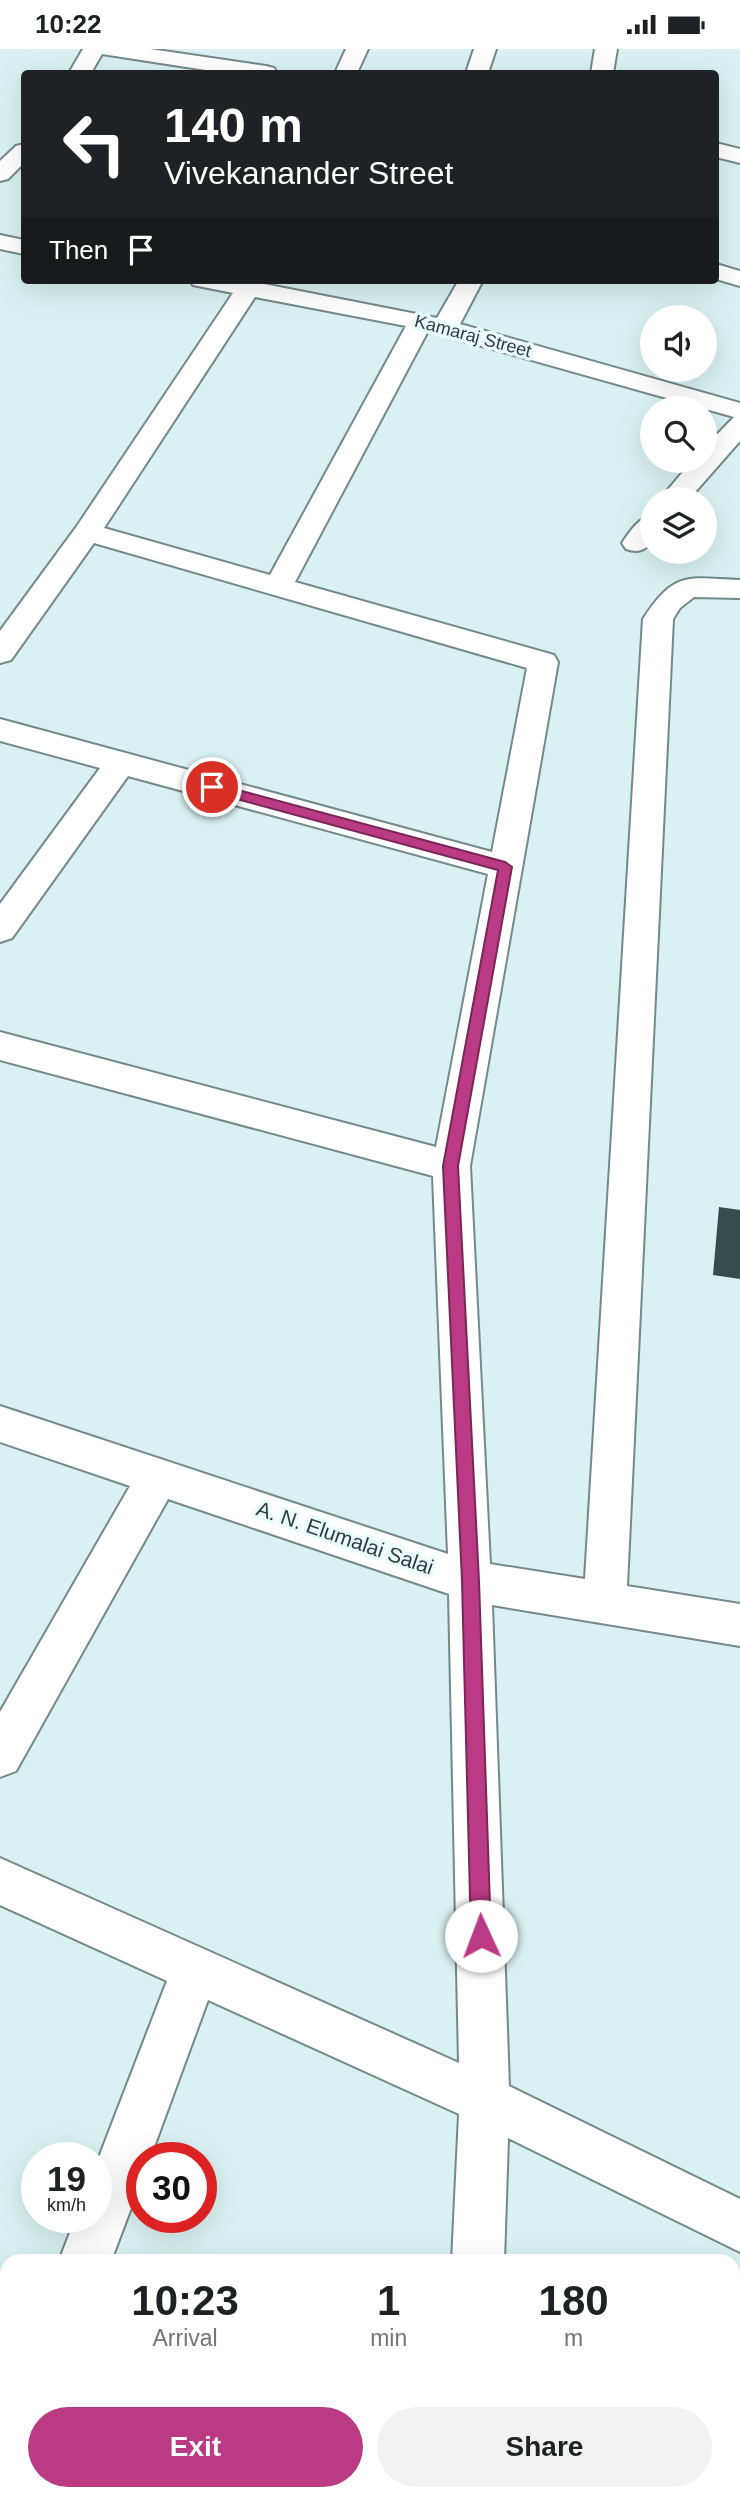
<!DOCTYPE html>
<html lang="en">
<head>
<meta charset="utf-8">
<style>
	:root { --surface:#fff; --page:#f2f2f2; --text:#202124; --muted:#757577; --accent:#bb3a84 }
	body { margin:0; font-family:Arial,sans-serif; background:var(--page); color:var(--text); height:100vh; display:flex; flex-direction:column; font-size:26px; white-space:nowrap }
	* { box-sizing:border-box; margin:0 }
	p { font-size:23px; color:var(--muted) }
	.icon { flex:none; width:38px; height:38px; fill:none; stroke:currentColor; stroke-width:2; stroke-linecap:round; stroke-linejoin:round }
	.map { position:relative; flex:1; overflow:hidden }
	.side { position:absolute; left:0px; top:2205px; width:740px; height:247px; display:flex; flex-direction:column; background:var(--surface); border-radius:21px 21px 0 0; box-shadow:0 7px 28px #0002 }
	.side>* { flex:none }
	.top-card { position:absolute; left:21px; top:21px; width:698px; height:214px; border-radius:7px; box-shadow:0 7px 28px #0002; background:#202124; color:#fff; overflow:hidden }
	.fabs { position:absolute; left:640px; top:256px; display:grid; gap:14px }
	.fabs a { display:grid; place-items:center; width:77px; height:77px; border-radius:50%; background:var(--surface); box-shadow:0 7px 28px #0002; font-size:35px }
	.speed { position:absolute; left:21px; top:2093px; display:flex; gap:14px; font-size:35px; font-weight:700; text-align:center }
	.speed>* { display:grid; place-content:center; width:91px; height:91px; border-radius:50%; background:var(--surface); box-shadow:0 7px 28px #0002; line-height:1 }
	.speed small { font-size:18px; font-weight:400 }
	.speed .limit { border:10px solid #d22; background:#fff; color:#111 }
	.pin { position:absolute; display:grid; place-items:center; width:60px; height:60px; color:#fff; margin:-30px; border:4px solid #fff; border-radius:50%; box-shadow:0 2px 7px #0007 }
	.me { position:absolute; width:77px; margin:-38px; rotate:358deg; stroke-linejoin:round; filter:drop-shadow(0 0 5px #0008) }
	.turn { display:flex; align-items:center; gap:24px; height:147px; padding:0 28px; font-size:32px }
	.turn .icon { width:91px; height:91px; stroke-width:2.5 }
	.turn b { display:block; font-size:49px; line-height:60px }
	.then { display:flex; align-items:center; height:66px; padding:0 28px; background:#0003; gap:14px; font-size:26px }
	.eta { display:flex; justify-content:space-evenly; align-items:center; height:119px; text-align:center }
	.eta b { font-size:42px; font-weight:800; line-height:49px }
	.cta { display:flex; gap:14px; margin-top:auto; padding:14px 28px }
	.cta a { flex:1; height:80px; border-radius:42px; background:var(--accent); color:#fff; font-size:28px; font-weight:800; line-height:80px; text-align:center }
	.cta a+a { background:var(--page); color:var(--text) }
	.status { display:flex; justify-content:space-between; align-items:center; height:49px; padding:0 35px; background:var(--surface); direction:ltr }
	.status svg { height:19px; fill:currentColor }
	.map>svg:first-child { display:block }
	.building { fill:#364b4c }
	.lines { fill:none; stroke-linecap:round; stroke-linejoin:round }
	.street-casing { stroke:#73898a; stroke-width:4 }
	.street { fill:#fff; fill-rule:evenodd }
	.route { fill:#bb3a84; stroke:#7a2656; stroke-width:2 }
	.labels { text-anchor:middle; stroke-width:7; stroke-linejoin:round; paint-order:stroke }
	.far-street-label { font-size:18px; fill:#323c3c; stroke:#eafdfe }
	.street-label { font-size:21px; fill:#323c3c; stroke:#eafdfe }
</style>
</head>
<body>
<div class="status"><b>10:22</b><svg viewBox="0 0 49 12"><path d="M0 12V9h3v3zM5 12V6h3v6zM10 12V3h3v9zM15 12V0h3v12zM26 1h20v11H26zM47 4h2v5h-2z"/></svg></div>
<div class="map">
<svg width="740" height="2451" viewBox="0 0 740 2451">
	<rect width="100%" height="100%" fill="#d9f1f2"/>
	<polygon class="building" points="719,1158 740,1161 740,1230 713,1226"/>
	<g class="lines">
		<g class="street-casing">
			<g id="street">
				<polygon points="83,0 150,0 266,17 274,19 277,24 225,24 102,5 91,24 69,24"/>
				<polygon points="346,0 368,0 357,24 335,24"/>
				<polygon points="474,0 496,0 488,24 466,24"/>
				<polygon points="595,0 617,0 613,24 591,24"/>
				<polygon points="716,94 740,100 740,114 716,108"/>
				<polygon points="24,95 24,114 8,130 0,132 0,112 16,97"/>
				<polygon points="0,186 24,191 24,205 0,200"/>
				<polygon points="716,215 740,222 740,237 716,230"/>
				<path d="M 190,231 L 266,231 L 264,235 L 437,269 L 459,231 L 483,231 L 460,275 L 740,354 L 740,392 L 689,450 L 660,450 L 693,411 L 705,411 L 705,398 L 734,368 L 428,282 L 295,533 L 554,606 L 558,613 L 470,1117 L 490,1515 L 585,1530 L 643,570 C 675,521 687,529 740,531 L 740,549 L 694,548 L 680,559 L 673,570 L 627,1537 L 740,1555 L 740,1597 L 492,1556 L 509,2037 L 740,2150 L 740,2203 L 508,2089 L 504,2212 L 452,2212 L 459,2065 L 208,1951 L 150,2109 L 142,2109 L 142,2130 L 111,2212 L 59,2212 L 76,2168 L 96,2168 L 96,2116 L 167,1932 L 0,1856 L 0,1809 L 459,2014 L 449,1545 L 168,1450 L 16,1722 L 0,1728 L 0,1663 L 130,1437 L 0,1393 L 0,1357 L 448,1505 L 433,1127 L 0,1011 L 0,983 L 436,1098 L 488,825 L 128,727 L 12,889 L 0,893 L 0,855 L 100,719 L 0,692 L 0,670 L 492,803 L 527,619 L 94,494 L 11,611 L 0,614 L 0,582 L 77,477 L 233,244 L 193,236 ZM 255,248 L 406,277 L 270,526 L 104,479 Z"/>
				<path d="M 653,465 L 653,492 C 644,502 638,504 626,500 L 622,494 C 630,482 639,469 653,465 Z"/>
				<polygon points="7,2393 7,2445 25,2445 22,2451 0,2451 0,2396"/>
				<polygon points="441,2445 495,2445 496,2451 440,2451"/>
			</g>
		</g>
		<use href="#street" class="street"/>
	</g>
	<polygon class="route" points="212,734 505,813 512,818 458,1117 479,1532 491,1887 488,1894 481,1897 474,1894 471,1887 462,1532 443,1117 498,821 207,742 205,738"/>
	<g class="labels">
		<g class="far-street-label">
			<text transform="translate(473 287) rotate(15)" y="6">Kamaraj Street</text>
		</g>
		<g class="street-label">
			<text transform="translate(345 1489) rotate(19)" y="7">A. N. Elumalai Salai</text>
		</g>
	</g>
</svg>
<div class="fabs">
<a><svg class="icon" aria-label="sound" viewBox="0 0 24 24"><path d="M4 9h4l5-4v14l-5-4H4zM17 9q2 3 0 6"/></svg></a>
<a><svg class="icon" aria-label="search" viewBox="0 0 24 24"><circle cx="10" cy="10" r="6"/><path d="M15 15l6 6"/></svg></a>
<a><svg class="icon" aria-label="layers" viewBox="0 0 24 24"><path d="M12 4l9 5-9 5-9-5zM3 14l9 5 9-5"/></svg></a>
</div>
<div class="speed"><div>19<small>km/h</small></div><div class="limit">30</div></div>
<div class="pin" style="left:212px;top:738px;background:#d93025"><svg class="icon" aria-label="arrive" viewBox="0 0 24 24"><path d="M6 21V4h12l-3 4 3 4H6"/></svg></div>
<svg class="me" style="left:481px;top:1887px" viewBox="-20 -20 40 40"><circle r="19" fill="#fff"/><path d="M0-13L10 11 0 6-10 11z" fill="#bb3a84"/></svg>
<div class="top-card">
<div class="turn"><svg class="icon" aria-label="left" viewBox="0 0 24 24"><path d="M17 20v-9H6M10 6l-5 5 5 5"/></svg><div><b>140 m</b>Vivekanander Street</div></div>
<div class="then">Then<svg class="icon" aria-label="arrive" viewBox="0 0 24 24"><path d="M6 21V4h12l-3 4 3 4H6"/></svg></div>
</div>
<section class="side">
<div class="eta">
<div><b>10:23</b><p>Arrival</p></div>
<div><b>1</b><p>min</p></div>
<div><b>180</b><p>m</p></div>
</div>
<div class="cta"><a>Exit</a><a>Share</a></div>
</section>
</div>
</body>
</html>
